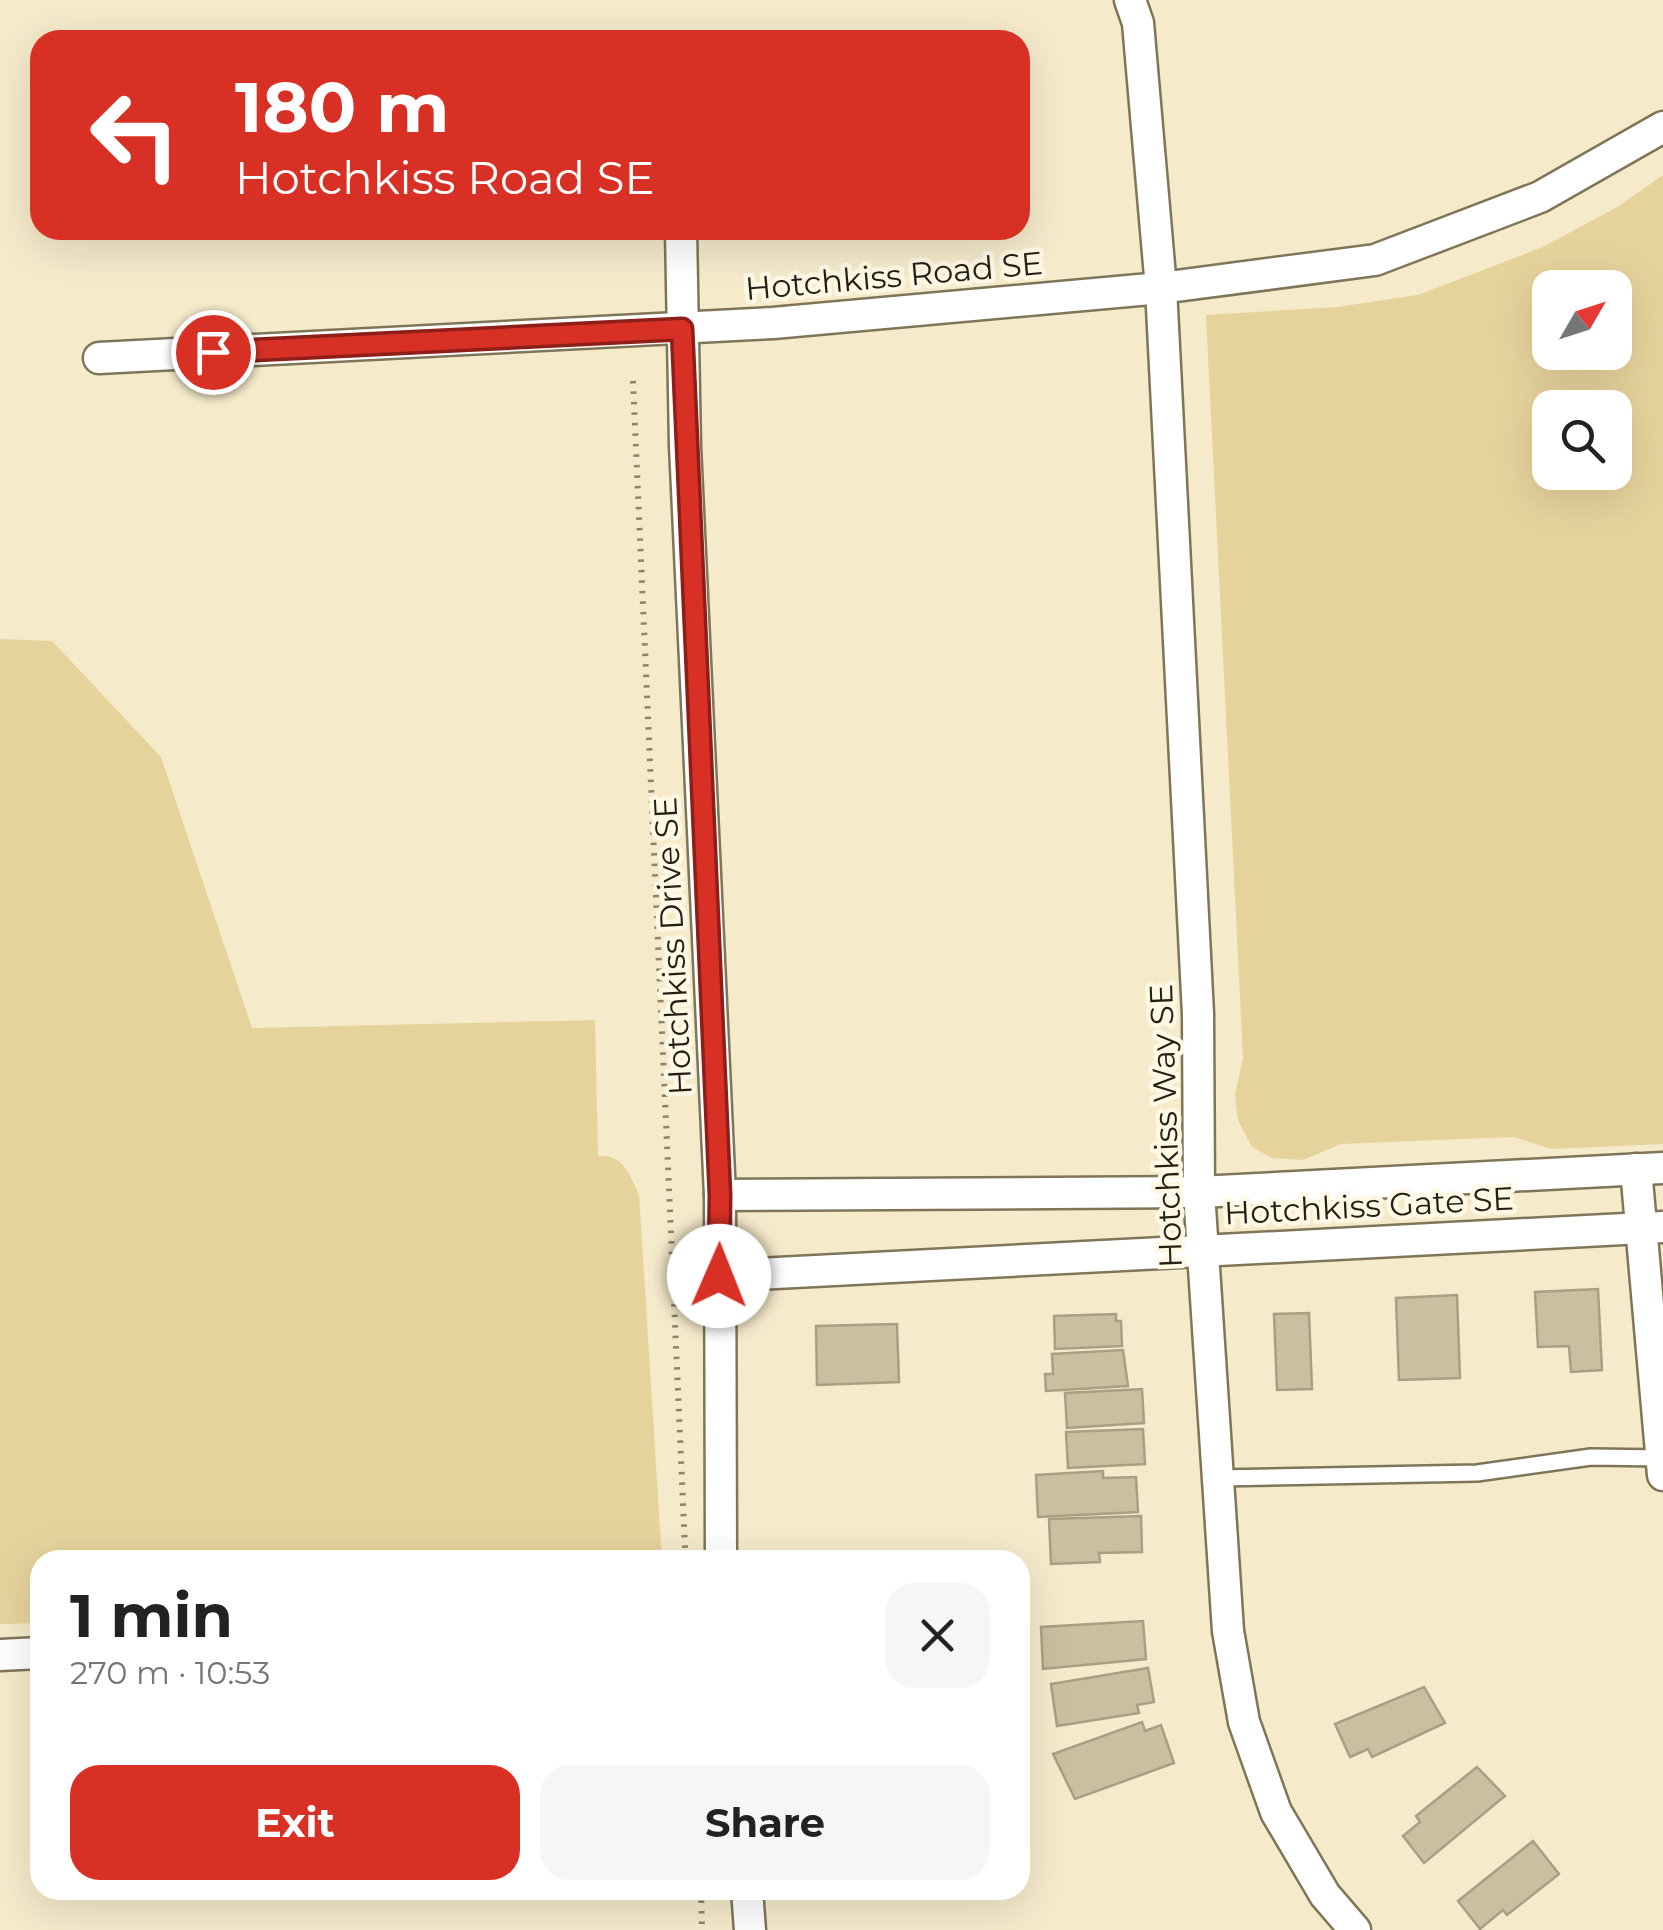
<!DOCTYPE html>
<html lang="en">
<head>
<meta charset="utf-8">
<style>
	:root { --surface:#fff; --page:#f6f6f6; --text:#222; --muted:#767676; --accent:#d93025 }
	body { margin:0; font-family:Montserrat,sans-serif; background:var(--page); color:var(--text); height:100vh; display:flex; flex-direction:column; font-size:38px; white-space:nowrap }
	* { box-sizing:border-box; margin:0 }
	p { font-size:32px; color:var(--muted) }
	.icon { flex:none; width:55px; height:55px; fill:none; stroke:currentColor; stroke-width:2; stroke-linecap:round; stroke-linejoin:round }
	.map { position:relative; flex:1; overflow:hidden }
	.sheet { position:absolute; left:30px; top:1550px; width:1000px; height:350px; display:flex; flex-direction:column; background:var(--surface); border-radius:30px; box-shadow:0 10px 40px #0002 }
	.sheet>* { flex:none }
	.hud { position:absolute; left:30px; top:30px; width:1000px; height:210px; border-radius:30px; box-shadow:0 10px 40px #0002; background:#d93025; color:#fff; overflow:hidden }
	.needle { width:65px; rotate:51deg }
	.fabs { position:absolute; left:1532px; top:270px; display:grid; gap:20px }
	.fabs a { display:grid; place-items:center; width:100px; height:100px; border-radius:20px; background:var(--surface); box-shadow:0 10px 40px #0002; font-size:50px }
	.pin { position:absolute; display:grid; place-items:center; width:85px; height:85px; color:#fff; margin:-42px; border:5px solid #fff; border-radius:50%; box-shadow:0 2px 10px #0007 }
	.me { position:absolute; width:110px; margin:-55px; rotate:1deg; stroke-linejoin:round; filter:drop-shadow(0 0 8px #0008) }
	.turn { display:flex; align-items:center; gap:35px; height:210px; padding:0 40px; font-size:45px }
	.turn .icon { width:130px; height:130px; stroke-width:2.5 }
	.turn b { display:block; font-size:70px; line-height:85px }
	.round { display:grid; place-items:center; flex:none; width:105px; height:105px; border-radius:30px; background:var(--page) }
	.headline { display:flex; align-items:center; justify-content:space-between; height:170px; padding:0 40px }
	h1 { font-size:60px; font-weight:700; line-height:75px }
	.primary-button { display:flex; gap:20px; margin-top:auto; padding:20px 40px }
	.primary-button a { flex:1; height:115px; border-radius:30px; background:var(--accent); color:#fff; font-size:40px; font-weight:700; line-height:115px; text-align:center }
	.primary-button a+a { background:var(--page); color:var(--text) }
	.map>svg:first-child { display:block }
	.green { fill:#e6d39c; fill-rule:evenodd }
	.building { fill:#cac0a0; stroke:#a99f81; stroke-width:2.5 }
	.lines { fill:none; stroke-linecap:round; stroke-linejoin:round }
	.service-casing { stroke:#7f7558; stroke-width:20 }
	.minor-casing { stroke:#7f7558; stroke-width:35 }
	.path { stroke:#8c846e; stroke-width:6; stroke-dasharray:2.5 8; stroke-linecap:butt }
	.service { stroke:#fff; stroke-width:15 }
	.minor { stroke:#fff; stroke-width:30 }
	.route-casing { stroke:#8d1f18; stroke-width:25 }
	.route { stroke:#d93025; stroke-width:18 }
	.labels { text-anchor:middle; stroke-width:9; stroke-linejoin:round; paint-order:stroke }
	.street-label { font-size:32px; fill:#241f14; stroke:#fef8e4 }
</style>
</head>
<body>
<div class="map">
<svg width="1663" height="1930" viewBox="0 0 1663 1930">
	<rect width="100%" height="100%" fill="#f5eaca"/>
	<g class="green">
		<path d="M 1663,175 L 1663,1144 L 1551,1149 L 1514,1137 L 1486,1138 L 1341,1144 L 1303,1160 L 1272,1158 L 1252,1147 L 1238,1120 L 1235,1095 L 1243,1058 L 1206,315 L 1337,307 L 1418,295 L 1543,247 L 1619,206 ZM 1550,288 L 1615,288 L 1615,352 L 1550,352 ZM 1550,408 L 1615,408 L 1615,472 L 1550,472 Z"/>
		<path d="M 0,639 L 52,641 L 161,757 L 252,1028 L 595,1020 L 598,1156 C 623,1154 629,1174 639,1194 L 662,1560 L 40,1560 L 40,1623 L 0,1624 Z"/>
	</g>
	<g class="building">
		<polygon points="1598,1289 1602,1370 1571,1372 1569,1346 1538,1347 1535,1292"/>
		<polygon points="1457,1295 1460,1378 1399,1380 1396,1298"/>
		<polygon points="1309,1313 1312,1389 1277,1390 1274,1314"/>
		<polygon points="1116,1314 1116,1321 1121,1321 1122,1346 1055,1349 1054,1316"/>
		<polygon points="897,1324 899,1382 817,1385 816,1326"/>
		<polygon points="1123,1350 1128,1386 1046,1391 1045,1374 1053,1374 1052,1354"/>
		<polygon points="1142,1389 1144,1423 1067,1428 1065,1393"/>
		<polygon points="1143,1429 1145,1464 1068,1468 1066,1432"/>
		<polygon points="1103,1471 1103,1478 1136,1477 1138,1512 1038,1517 1036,1475"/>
		<polygon points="1141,1516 1142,1552 1099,1553 1100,1562 1051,1564 1049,1519"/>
		<polygon points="1143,1621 1146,1659 1043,1669 1041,1627"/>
		<polygon points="1148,1668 1154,1702 1137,1705 1139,1713 1057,1726 1051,1684"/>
		<polygon points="1424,1687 1445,1723 1372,1757 1368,1749 1350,1757 1335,1724"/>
		<polygon points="1142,1722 1145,1731 1161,1725 1174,1763 1075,1799 1053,1754"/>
		<polygon points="1477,1767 1505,1796 1424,1863 1403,1836 1420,1822 1416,1816"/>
		<polygon points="1533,1841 1559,1874 1507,1915 1503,1910 1480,1929 1458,1901"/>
	</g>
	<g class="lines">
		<g class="service-casing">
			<polyline id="service" points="1218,1478 1477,1473 1591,1457 1663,1458"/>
		</g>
		<g class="minor-casing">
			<g id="minor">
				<polyline points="1130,0 1138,23 1161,288 1198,1014 1199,1192 1228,1631 1244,1722 1276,1812 1325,1895 1355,1930"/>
				<polyline points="681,230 685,446 720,1195 721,1560"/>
				<polyline points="99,358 773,323 1161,288 1375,260 1540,197 1663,127"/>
				<polyline points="1636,1169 1663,1475"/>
				<polyline points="720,1195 1199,1192 1663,1168"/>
				<polyline points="719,1276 1663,1227"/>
				<polyline points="0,1655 40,1653"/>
				<polyline points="747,1890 750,1930"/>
			</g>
		</g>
		<g class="path">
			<polyline points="633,381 685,1548"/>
			<polyline points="701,1890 702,1930"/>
		</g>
		<use href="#service" class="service"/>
		<use href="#minor" class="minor"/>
	</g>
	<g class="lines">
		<g class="route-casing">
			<polyline id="route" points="213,352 682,329 720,1195 719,1276"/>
		</g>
		<use href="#route" class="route"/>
	</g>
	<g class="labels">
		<g class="street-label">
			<text transform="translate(894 276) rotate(-5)" y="11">Hotchkiss Road SE</text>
			<text transform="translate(673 946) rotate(-93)" y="11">Hotchkiss Drive SE</text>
			<text transform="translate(1166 1126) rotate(-92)" y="11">Hotchkiss Way SE</text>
			<text transform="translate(1369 1206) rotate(-3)" y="11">Hotchkiss Gate SE</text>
		</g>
	</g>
</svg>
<div class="fabs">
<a><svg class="needle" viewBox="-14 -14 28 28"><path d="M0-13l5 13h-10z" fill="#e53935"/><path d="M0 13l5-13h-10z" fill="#767676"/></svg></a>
<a><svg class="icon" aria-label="search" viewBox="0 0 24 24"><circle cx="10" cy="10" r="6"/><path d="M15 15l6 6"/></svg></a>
</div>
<div class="pin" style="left:213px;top:352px;background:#d93025"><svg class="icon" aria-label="arrive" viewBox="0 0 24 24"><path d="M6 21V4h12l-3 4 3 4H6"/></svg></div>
<svg class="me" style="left:719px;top:1276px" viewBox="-20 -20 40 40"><circle r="19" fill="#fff"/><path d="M0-13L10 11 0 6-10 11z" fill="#d93025"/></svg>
<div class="hud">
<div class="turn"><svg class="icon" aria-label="left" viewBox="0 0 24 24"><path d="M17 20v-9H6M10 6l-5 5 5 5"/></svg><div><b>180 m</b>Hotchkiss Road SE</div></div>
</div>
<section class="sheet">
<div class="headline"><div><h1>1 min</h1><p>270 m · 10:53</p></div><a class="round"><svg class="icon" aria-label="close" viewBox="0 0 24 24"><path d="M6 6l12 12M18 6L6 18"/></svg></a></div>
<div class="primary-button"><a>Exit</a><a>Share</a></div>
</section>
</div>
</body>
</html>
